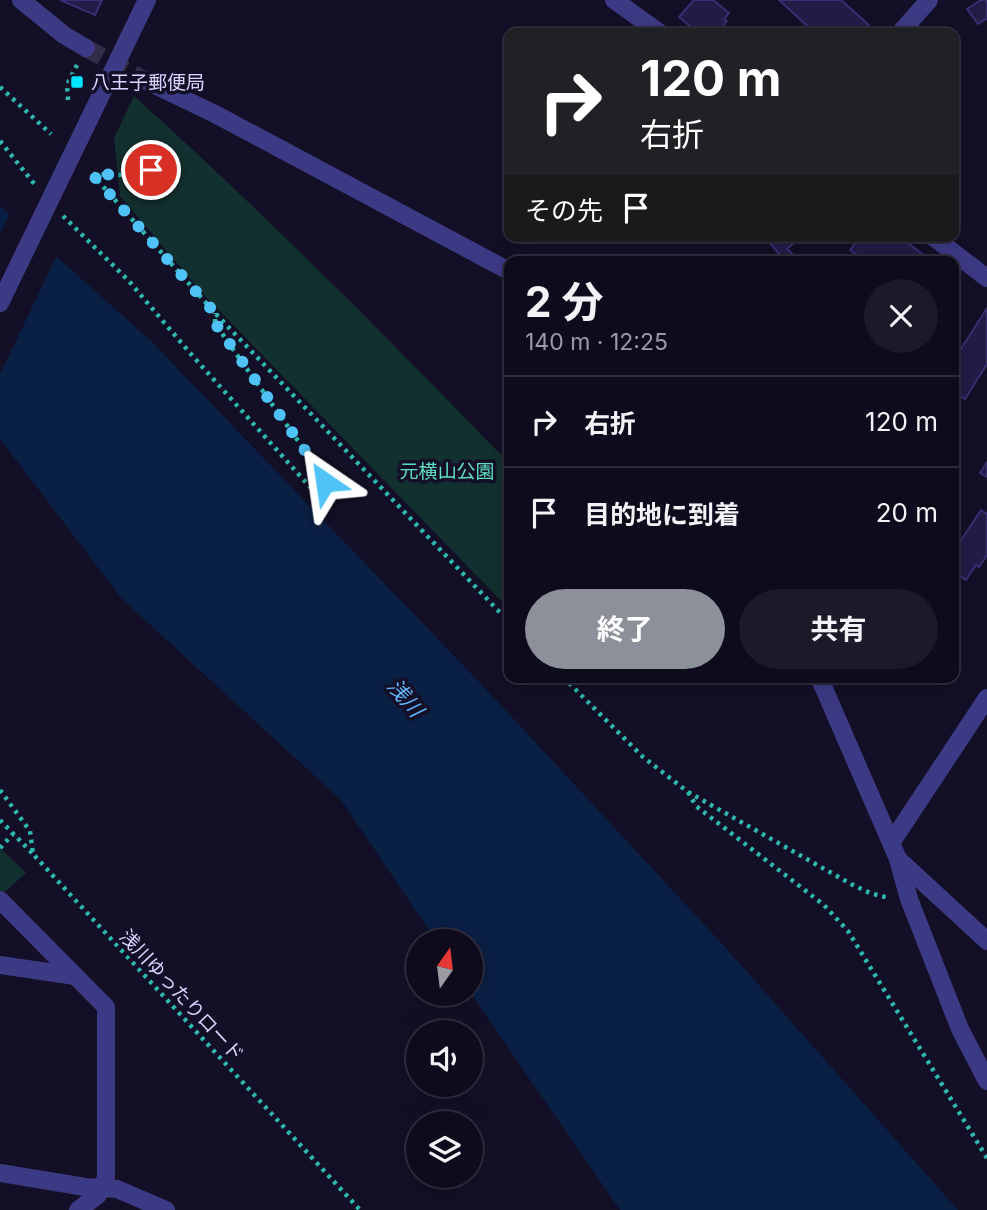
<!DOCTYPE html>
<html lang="ja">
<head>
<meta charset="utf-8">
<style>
	:root { --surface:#0e0b1c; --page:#1c1929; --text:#f1f3f6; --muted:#9b9ba3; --line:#2e2b3b; --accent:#8c9099 }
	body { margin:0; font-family:Inter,"Noto Sans JP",sans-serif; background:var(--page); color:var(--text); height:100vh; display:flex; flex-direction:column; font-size:26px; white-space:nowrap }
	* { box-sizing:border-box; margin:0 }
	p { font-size:23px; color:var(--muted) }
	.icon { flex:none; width:38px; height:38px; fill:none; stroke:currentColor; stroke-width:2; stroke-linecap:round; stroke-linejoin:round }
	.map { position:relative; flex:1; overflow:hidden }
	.sheet { position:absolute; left:504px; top:256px; width:455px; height:427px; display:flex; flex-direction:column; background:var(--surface); border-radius:14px; box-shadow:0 7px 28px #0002,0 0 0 2px var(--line) }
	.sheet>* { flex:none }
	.hud { position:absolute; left:504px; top:28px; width:455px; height:214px; border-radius:14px; box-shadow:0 7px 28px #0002,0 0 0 2px var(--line); background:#202124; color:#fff; overflow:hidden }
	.needle { width:46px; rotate:14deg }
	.tools { position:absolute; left:406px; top:929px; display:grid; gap:14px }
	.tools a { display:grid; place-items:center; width:77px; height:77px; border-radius:50%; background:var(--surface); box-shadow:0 7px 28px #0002,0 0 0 2px var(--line); font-size:35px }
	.pin { position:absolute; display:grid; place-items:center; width:60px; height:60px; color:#fff; margin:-30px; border:4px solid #fff; border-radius:50%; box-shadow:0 2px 7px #0007 }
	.me { position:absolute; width:77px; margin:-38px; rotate:328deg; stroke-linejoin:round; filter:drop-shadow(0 0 5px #0008) }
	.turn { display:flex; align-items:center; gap:24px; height:147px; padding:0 21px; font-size:32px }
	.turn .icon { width:91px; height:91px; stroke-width:2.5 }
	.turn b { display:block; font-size:49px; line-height:60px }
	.then { display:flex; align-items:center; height:66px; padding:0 21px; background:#0003; gap:14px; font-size:26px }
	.round { display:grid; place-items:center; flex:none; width:74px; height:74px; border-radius:37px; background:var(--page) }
	.overview { display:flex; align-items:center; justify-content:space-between; height:119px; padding:0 21px }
	h1 { font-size:42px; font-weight:700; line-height:52px }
	.button { display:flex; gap:14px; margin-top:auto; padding:14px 21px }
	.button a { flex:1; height:80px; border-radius:42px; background:var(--accent); color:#fff; font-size:28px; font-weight:700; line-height:80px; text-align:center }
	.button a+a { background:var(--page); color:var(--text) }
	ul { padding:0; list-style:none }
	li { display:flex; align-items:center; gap:21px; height:91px; padding:0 21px; border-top:2px solid var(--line) }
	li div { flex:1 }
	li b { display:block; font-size:26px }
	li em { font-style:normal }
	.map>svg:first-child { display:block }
	.green { fill:#12302f }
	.water { fill:#0a1f44 }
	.pier { fill:#130f26 }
	.building { fill:#241b47; stroke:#3b2d73; stroke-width:2 }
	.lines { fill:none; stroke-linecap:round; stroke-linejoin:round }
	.minor-tunnel { stroke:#312d47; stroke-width:18; stroke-dasharray:18 9; stroke-linecap:butt }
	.path { stroke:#2fb8b0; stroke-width:4.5; stroke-dasharray:3.5 5; stroke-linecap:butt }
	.minor { stroke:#3d3a85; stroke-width:18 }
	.minor-bridge { stroke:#3d3a85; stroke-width:18 }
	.route { stroke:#4fc3f7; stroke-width:12; stroke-dasharray:0 21.6 }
	.poi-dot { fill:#00e5ff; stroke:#130f26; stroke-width:2.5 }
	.labels { text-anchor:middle; stroke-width:7; stroke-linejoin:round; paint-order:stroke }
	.poi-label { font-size:19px; fill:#d9d4ff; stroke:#130f26; text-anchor:start }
	.park-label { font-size:19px; fill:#5fe0c0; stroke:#130f26 }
	.street-label { font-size:19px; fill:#d9d4ff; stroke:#130f26 }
	.water-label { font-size:21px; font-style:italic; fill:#62b6ff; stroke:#130f26 }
</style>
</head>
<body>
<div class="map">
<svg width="987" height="1210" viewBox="0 0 987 1210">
	<rect width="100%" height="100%" fill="#130f26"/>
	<g class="green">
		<path d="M 134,96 C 264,213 387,337 509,463 L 509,609 L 204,295 L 120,196 L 114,138 Z"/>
		<polygon points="0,848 26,873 0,896"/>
	</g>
	<polygon class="water" points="0,206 150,340 486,689 725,947 958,1210 620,1210 471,994 471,942 436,941 341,800 122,599 0,439"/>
	<polygon class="pier" points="11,211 58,253 0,374 0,234"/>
	<g class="building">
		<polygon points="60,0 102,0 95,15"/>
		<polygon points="694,0 713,0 729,13 724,19 727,21 717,33 698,33 679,17"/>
		<polygon points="779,0 841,0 869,25 861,33 815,33"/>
		<polygon points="981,0 987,0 987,18 978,24 967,9"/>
		<polygon points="764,236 802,236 787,249 800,261 785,261"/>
		<polygon points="856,236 898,236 928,258 925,261 865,261 850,250 859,238"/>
		<polygon points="987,308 987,364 965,399 954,392 954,345 961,349"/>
		<polygon points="987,462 987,477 980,473"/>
		<polygon points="981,510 987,514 987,555 979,567 976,565 966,580 954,571 954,551"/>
	</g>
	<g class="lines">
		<polyline class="minor-tunnel" points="86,48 144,80"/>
		<g class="path">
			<polyline points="0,87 51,134"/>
			<polyline points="68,100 67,85 77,65"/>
			<polyline points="0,141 36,186"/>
			<polyline points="92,174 215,313 509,622"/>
			<polyline points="93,174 119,175 151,170"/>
			<polyline points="63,216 128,280 190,353 310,487 320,487 325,482 323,476 230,345 215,323 215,313"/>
			<polyline points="563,677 643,757 688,792 851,884 870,893 889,898"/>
			<polyline points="0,790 30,831 33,854 360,1210"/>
			<polyline points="688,792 696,806 824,905 848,931 987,1158"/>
			<polyline points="0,820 33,854"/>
			<polyline points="0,848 13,834"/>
		</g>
		<g class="minor">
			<polyline points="21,0 64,35 86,48"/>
			<polyline points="614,0 660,33"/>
			<polyline points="900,33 929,0"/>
			<polyline points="144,80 215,114 509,271"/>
			<polyline points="65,169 147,0"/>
			<polyline points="932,236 987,278"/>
			<polyline points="819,677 898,859 909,899 960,1029 987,1081"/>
			<polyline points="891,843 987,698"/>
			<polyline points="898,859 987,941"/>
			<polyline points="0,900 106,1007 106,1178 98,1195 78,1210"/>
			<polyline points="0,965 75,976"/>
			<polyline points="0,1173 85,1187 117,1189 166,1210"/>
		</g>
		<polyline class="minor-bridge" points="0,303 65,169"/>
	</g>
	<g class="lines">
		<polyline class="route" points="151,170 119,175 92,174 215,313 215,323 323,476 325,482"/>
	</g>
	<rect class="poi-dot" x="70" y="75" width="14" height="14" rx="3.5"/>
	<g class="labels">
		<g class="poi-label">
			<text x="91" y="89">八王子郵便局</text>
		</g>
		<g class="park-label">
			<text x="447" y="478">元横山公園</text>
		</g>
		<g class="street-label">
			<text transform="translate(182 995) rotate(47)" y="7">浅川ゆったりロード</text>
		</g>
		<g class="water-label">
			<text transform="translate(405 698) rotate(50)" y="7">浅川</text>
		</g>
	</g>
</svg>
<div class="tools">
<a><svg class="needle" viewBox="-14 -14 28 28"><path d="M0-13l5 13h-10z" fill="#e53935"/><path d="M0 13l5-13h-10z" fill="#9b9ba3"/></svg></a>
<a><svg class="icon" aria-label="sound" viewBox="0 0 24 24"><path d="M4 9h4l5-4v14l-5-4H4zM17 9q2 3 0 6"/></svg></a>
<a><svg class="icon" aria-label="layers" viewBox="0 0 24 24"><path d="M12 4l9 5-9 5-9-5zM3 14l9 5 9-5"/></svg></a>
</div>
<div class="pin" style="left:151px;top:170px;background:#d93025"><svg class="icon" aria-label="arrive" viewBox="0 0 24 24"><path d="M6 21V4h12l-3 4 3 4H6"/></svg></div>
<svg class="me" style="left:325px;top:482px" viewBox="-20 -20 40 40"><path d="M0-17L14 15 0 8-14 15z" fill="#4fc3f7" stroke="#fff" stroke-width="4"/></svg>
<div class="hud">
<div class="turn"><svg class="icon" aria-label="right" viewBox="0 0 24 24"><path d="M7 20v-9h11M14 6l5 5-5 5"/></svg><div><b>120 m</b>右折</div></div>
<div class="then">その先<svg class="icon" aria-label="arrive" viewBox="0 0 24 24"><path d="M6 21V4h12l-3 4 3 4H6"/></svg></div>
</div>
<section class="sheet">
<div class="overview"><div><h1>2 分</h1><p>140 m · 12:25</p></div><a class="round"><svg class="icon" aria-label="close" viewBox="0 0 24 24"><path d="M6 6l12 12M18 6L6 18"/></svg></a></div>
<ul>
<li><svg class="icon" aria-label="right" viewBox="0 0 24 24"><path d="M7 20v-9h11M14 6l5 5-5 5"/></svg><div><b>右折</b></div><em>120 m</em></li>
<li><svg class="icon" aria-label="arrive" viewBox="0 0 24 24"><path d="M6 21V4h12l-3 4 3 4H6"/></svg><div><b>目的地に到着</b></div><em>20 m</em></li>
</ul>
<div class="button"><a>終了</a><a>共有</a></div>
</section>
</div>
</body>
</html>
